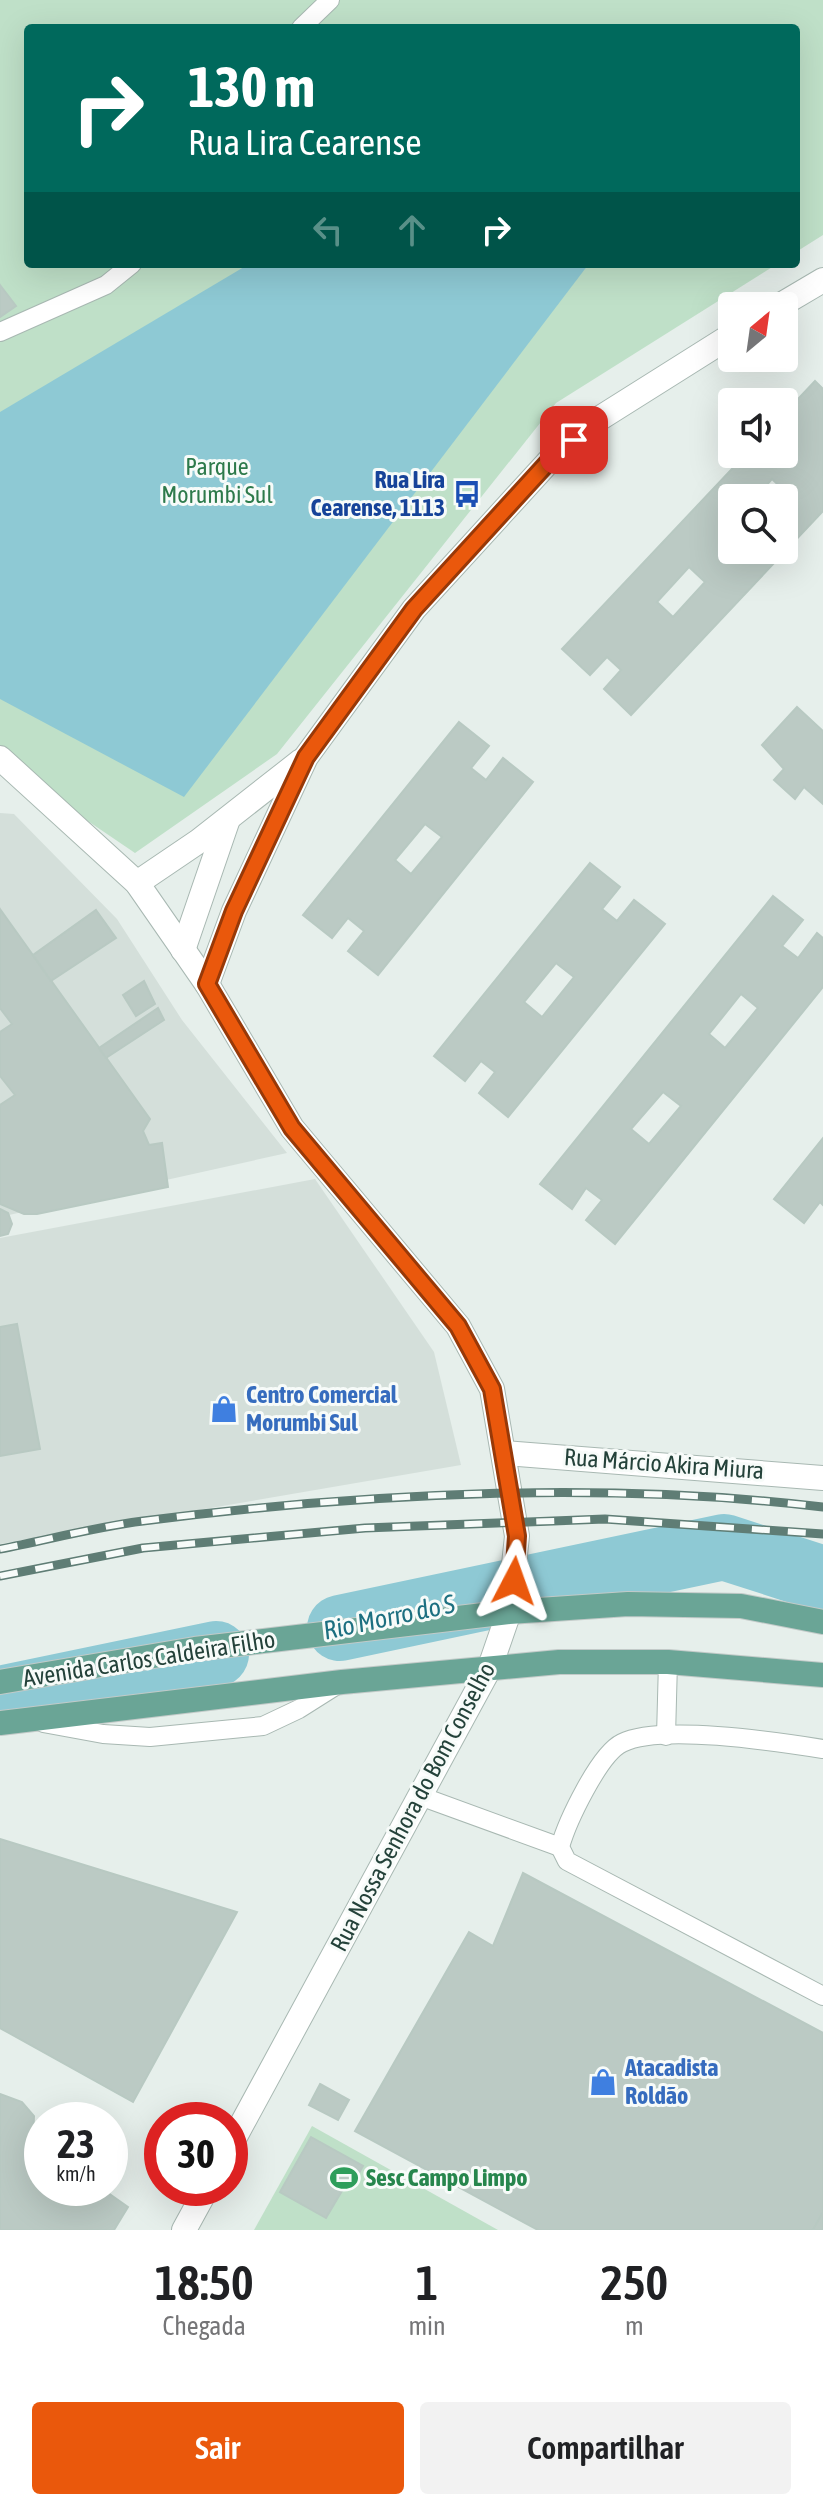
<!DOCTYPE html>
<html lang="pt">
<head>
<meta charset="utf-8">
<style>
	:root { --surface:#fff; --page:#f2f2f2; --text:#202124; --muted:#757577; --accent:#ea580c }
	body { margin:0; font-family:"Asap Condensed",sans-serif; background:var(--page); color:var(--text); height:100vh; display:flex; flex-direction:column; font-size:30px; white-space:nowrap }
	* { box-sizing:border-box; margin:0 }
	p { font-size:26px; color:var(--muted) }
	.icon { flex:none; width:44px; height:44px; fill:none; stroke:currentColor; stroke-width:2; stroke-linecap:round; stroke-linejoin:round }
	.map { position:relative; height:2230px; overflow:hidden }
	.details { display:flex; flex-direction:column; background:var(--surface); flex:1 }
	.details>* { flex:none }
	.hud { position:absolute; left:24px; top:24px; width:776px; height:244px; border-radius:8px; box-shadow:0 8px 32px #0002; background:#00695c; color:#fff; overflow:hidden }
	.needle { width:52px; rotate:29deg }
	.buttons { position:absolute; left:718px; top:292px; display:grid; gap:16px }
	.buttons a { display:grid; place-items:center; width:80px; height:80px; border-radius:8px; background:var(--surface); box-shadow:0 8px 32px #0002; font-size:40px }
	.speed { position:absolute; left:24px; top:2102px; display:flex; gap:16px; font-size:40px; font-weight:700; text-align:center }
	.speed>* { display:grid; place-content:center; width:104px; height:104px; border-radius:50%; background:var(--surface); box-shadow:0 8px 32px #0002; line-height:1 }
	.speed small { font-size:20px; font-weight:400 }
	.speed .limit { border:12px solid #d22; background:#fff; color:#111 }
	.pin { position:absolute; display:grid; place-items:center; width:68px; height:68px; color:#fff; margin:-34px; border-radius:16px; box-shadow:0 4px 12px #0006 }
	.me { position:absolute; width:88px; margin:-44px; rotate:4deg; stroke-linejoin:round; filter:drop-shadow(0 0 6px #0008) }
	.turn { display:flex; align-items:center; gap:28px; height:168px; padding:0 32px; font-size:36px }
	.turn .icon { width:104px; height:104px; stroke-width:2.5 }
	.turn b { display:block; font-size:56px; line-height:68px }
	.lanes { display:flex; align-items:center; height:76px; padding:0 32px; background:#0003; justify-content:center; gap:40px; direction:ltr }
	.lanes .off { opacity:.35 }
	.eta { display:flex; justify-content:space-evenly; align-items:center; height:136px; text-align:center }
	.eta b { font-size:48px; font-weight:600; line-height:56px }
	.cta { display:flex; gap:16px; margin-top:auto; padding:16px 32px }
	.cta a { flex:1; height:92px; border-radius:8px; background:var(--accent); color:#fff; font-size:32px; font-weight:600; line-height:92px; text-align:center }
	.cta a+a { background:var(--page); color:var(--text) }
	.map>svg:first-child { display:block }
	.built { fill:#d4dfda }
	.green { fill:#bfe0c8 }
	.water { fill:#8ec9d4 }
	.lines { fill:none; stroke-linecap:round; stroke-linejoin:round }
	.river { stroke:#8ec9d4; stroke-width:66 }
	.building { fill:#bbcac4; stroke:#b8c9c2; stroke-width:2; fill-rule:evenodd }
	.lane-casing { stroke:#a8b8b2; stroke-width:20 }
	.street-casing { stroke:#a8b8b2; stroke-width:26 }
	.primary-casing { stroke:#c2cac8; stroke-width:26 }
	.lane { stroke:#fff; stroke-width:18 }
	.street { stroke:#fff; stroke-width:24 }
	.primary { stroke:#6aa596; stroke-width:24 }
	.rail-casing { stroke:#5f7d75; stroke-width:9 }
	.rail { stroke:#f7fbf9; stroke-width:6; stroke-dasharray:18; stroke-linecap:butt }
	.route-casing { stroke:#983908; stroke-width:20 }
	.route { stroke:#ea580c; stroke-width:14 }
	.labels { text-anchor:middle; stroke-width:6; stroke-linejoin:round; paint-order:stroke }
	.park-label { font-size:24px; fill:#2d7a4b; stroke:#f7fbf9 }
	.transit-label { font-size:24px; font-weight:bold; fill:#164399; stroke:#f7fbf9; text-anchor:end }
	.shop-label { font-size:24px; font-weight:bold; fill:#366cbe; stroke:#f7fbf9; text-anchor:start }
	.street-label { font-size:24px; fill:#24423a; stroke:#f7fbf9 }
	.leisure-label { font-size:24px; font-weight:bold; fill:#27864d; stroke:#f7fbf9; text-anchor:start }
	.water-label { font-size:26px; font-style:italic; fill:#1c6f80; stroke:#f7fbf9 }
</style>
</head>
<body>
<div class="map">
<svg width="823" height="2230" viewBox="0 0 823 2230">
	<rect width="100%" height="100%" fill="#e6efeb"/>
	<g class="built">
		<polygon points="0,813 14,814 117,919 182,1020 287,1153 0,1217"/>
		<polygon points="315,1179 434,1352 461,1465 0,1544 0,1238"/>
	</g>
	<g class="green">
		<polygon points="0,0 823,0 823,235 796,252 796,28 28,28 28,264 777,264 556,403 277,754 135,853 54,798 0,748"/>
		<polygon points="312,2126 498,2230 254,2230"/>
	</g>
	<polygon class="water" points="249,264 588,265 184,797 0,699 0,412"/>
	<g class="lines">
		<g class="river">
			<polyline points="340,1628 724,1547 823,1579"/>
			<polyline points="0,1699 216,1654"/>
		</g>
	</g>
	<g class="building">
		<polygon points="0,285 16,306 0,317"/>
		<path d="M 815,381 L 823,389 L 823,511 L 631,715 L 604,689 L 621,670 L 607,657 L 590,675 L 562,649 L 746,454 L 784,454 L 784,414 ZM 772,479 L 789,495 L 784,499 L 784,550 L 732,550 L 732,498 L 755,498 ZM 689,567 L 705,582 L 673,617 L 657,602 Z"/>
		<polygon points="797,707 823,731 823,804 804,787 795,799 774,780 784,769 762,745"/>
		<path d="M 459,722 L 489,746 L 471,768 L 486,780 L 503,758 L 533,782 L 378,975 L 348,951 L 364,931 L 348,918 L 332,938 L 303,915 ZM 425,824 L 442,837 L 411,874 L 395,860 Z"/>
		<path d="M 590,863 L 620,887 L 602,909 L 617,921 L 634,900 L 665,924 L 508,1117 L 479,1093 L 495,1072 L 481,1061 L 465,1081 L 434,1056 ZM 556,963 L 574,977 L 542,1017 L 524,1002 Z"/>
		<path d="M 773,896 L 803,920 L 782,946 L 798,958 L 817,933 L 823,938 L 823,987 L 615,1244 L 586,1220 L 602,1200 L 586,1188 L 572,1209 L 540,1184 ZM 741,994 L 758,1008 L 725,1048 L 709,1034 ZM 663,1092 L 681,1106 L 649,1144 L 631,1129 Z"/>
		<polygon points="0,909 150,1119 143,1131 149,1145 162,1143 168,1187 37,1214 24,1214 0,1204 0,1105 15,1095 0,1076 0,1032 12,1024 0,1008"/>
		<polygon points="96,910 116,938 51,981 33,955"/>
		<polygon points="144,981 155,1004 136,1016 123,995"/>
		<polygon points="158,1008 164,1020 106,1058 99,1048"/>
		<polygon points="823,1138 823,1205 820,1202 804,1223 774,1199"/>
		<polygon points="0,1209 8,1213 12,1224 8,1234 0,1236"/>
		<polygon points="17,1324 40,1449 0,1456 0,1327"/>
		<polygon points="0,1839 237,1912 133,2102 0,2028"/>
		<polygon points="523,1873 823,2033 823,2212 813,2230 538,2230 355,2131 469,1932 493,1946"/>
		<polygon points="320,2084 349,2100 338,2120 309,2105"/>
		<polygon points="0,2094 22,2102 34,2116 33,2141 42,2147 42,2188 101,2188 128,2207 114,2230 0,2230"/>
		<polygon points="311,2137 363,2166 354,2182 349,2179 326,2218 280,2192"/>
		<polygon points="823,2212 823,2230 813,2230"/>
	</g>
	<g class="lines">
		<g class="lane-casing">
			<g id="lane">
				<polyline points="301,28 330,0"/>
				<polyline points="0,332 106,285 132,264"/>
				<polyline points="43,1723 103,1734 150,1737 263,1726 299,1709 337,1685"/>
				<polyline points="666,1736 668,1662"/>
				<path d="M 823,1749 C 779,1742 660,1724 622,1743 C 599,1754 567,1822 560,1847 L 567,1861 L 823,1996"/>
				<polyline points="420,1796 560,1847"/>
			</g>
		</g>
		<g class="street-casing">
			<g id="street">
				<polyline points="779,306 823,280"/>
				<polyline points="0,758 137,883 207,984 292,1128 458,1326 492,1389 517,1536 509,1612 490,1667 230,2146"/>
				<polyline points="137,883 199,841 301,761"/>
				<polyline points="183,950 228,819"/>
				<polyline points="207,984 234,911 306,757 414,609 551,459 597,420 732,335"/>
				<polyline points="505,1453 823,1478"/>
				<polyline points="184,2230 207,2188"/>
			</g>
		</g>
		<g class="primary-casing">
			<g id="primary">
				<polyline points="0,1682 195,1649 509,1612 628,1604 741,1606 823,1622"/>
				<polyline points="0,1723 342,1682 559,1662 668,1662 823,1675"/>
			</g>
		</g>
		<use href="#lane" class="lane"/>
		<use href="#street" class="street"/>
		<use href="#primary" class="primary"/>
		<g class="rail-casing">
			<g id="rail">
				<path d="M 0,1549 C 47,1540 95,1527 143,1521 C 361,1493 605,1481 823,1507"/>
				<polyline points="0,1576 143,1548 365,1528 605,1519 823,1534"/>
			</g>
		</g>
		<use href="#rail" class="rail"/>
	</g>
	<g class="lines">
		<g class="route-casing">
			<polyline id="route" points="514,1581 517,1536 492,1389 458,1326 292,1128 207,984 234,911 306,757 414,609 551,459 574,440"/>
		</g>
		<use href="#route" class="route"/>
	</g>
	<defs>
		<g id="bus-bare" transform="scale(2.16)"><path d="M-5-6H5V4H4V6H2V4H-2V6H-4V4H-5ZM-3.5-4V0h7V-4ZM-3.5 1.2v1.5H-2V1.2ZM2 1.2v1.5H3.5V1.2Z" fill="#1a4fb4" stroke="#f7fbf9" stroke-width="2.5" paint-order="stroke"/></g>
		<g id="shop-bare" transform="scale(2.16)"><path d="M-5-2.5h2.3a2.7 3.5 0 0 1 5.4 0H5L5.5 6h-11ZM-1.5-2.5h3a1.5 2.3 0 0 0-3 0Z" fill="#3f7fe0" stroke="#f7fbf9" stroke-width="2.5" paint-order="stroke"/></g>
		<g id="stadium-bare" transform="scale(2.16)"><path d="M0-5a6.5 5 0 1 0 0 10a6.5 5 0 1 0 0-10ZM-3.5-1.8h7v3.6h-7Z" fill="#2e9e5b" stroke="#f7fbf9" stroke-width="2.5" paint-order="stroke"/></g>
	</defs>
	<g fill-rule="evenodd">
		<use href="#bus-bare" x="467" y="494"/>
		<use href="#shop-bare" x="224" y="1409"/>
		<use href="#shop-bare" x="603" y="2082"/>
		<use href="#stadium-bare" x="344" y="2178"/>
	</g>
	<g class="labels">
		<g class="park-label">
			<text x="217" y="475">Parque<tspan x="217" dy="28">Morumbi Sul</tspan></text>
		</g>
		<g class="transit-label">
			<text x="445" y="488">Rua Lira<tspan x="445" dy="28">Cearense, 1113</tspan></text>
		</g>
		<g class="shop-label">
			<text x="246" y="1403">Centro Comercial<tspan x="246" dy="28">Morumbi Sul</tspan></text>
			<text x="625" y="2076">Atacadista<tspan x="625" dy="28">Roldão</tspan></text>
		</g>
		<g class="street-label">
			<text transform="translate(664 1464) rotate(4)" y="8">Rua Márcio Akira Miura</text>
			<text transform="translate(149 1659) rotate(-9)" y="8">Avenida Carlos Caldeira Filho</text>
			<text transform="translate(413 1807) rotate(-62)" y="8">Rua Nossa Senhora do Bom Conselho</text>
		</g>
		<g class="leisure-label">
			<text x="366" y="2186">Sesc Campo Limpo</text>
		</g>
		<g class="water-label">
			<text transform="translate(389 1617) rotate(-12)" y="9">Rio Morro do S</text>
		</g>
	</g>
</svg>
<div class="buttons">
<a><svg class="needle" viewBox="-14 -14 28 28"><path d="M0-13l5 13h-10z" fill="#e53935"/><path d="M0 13l5-13h-10z" fill="#757577"/></svg></a>
<a><svg class="icon" aria-label="sound" viewBox="0 0 24 24"><path d="M4 9h4l5-4v14l-5-4H4zM17 9q2 3 0 6"/></svg></a>
<a><svg class="icon" aria-label="search" viewBox="0 0 24 24"><circle cx="10" cy="10" r="6"/><path d="M15 15l6 6"/></svg></a>
</div>
<div class="speed"><div>23<small>km/h</small></div><div class="limit">30</div></div>
<div class="pin" style="left:574px;top:440px;background:#d93025"><svg class="icon" aria-label="arrive" viewBox="0 0 24 24"><path d="M6 21V4h12l-3 4 3 4H6"/></svg></div>
<svg class="me" style="left:514px;top:1581px" viewBox="-20 -20 40 40"><path d="M0-17L14 15 0 8-14 15z" fill="#ea580c" stroke="#fff" stroke-width="4"/></svg>
<div class="hud">
<div class="turn"><svg class="icon" aria-label="right" viewBox="0 0 24 24"><path d="M7 20v-9h11M14 6l5 5-5 5"/></svg><div><b>130 m</b>Rua Lira Cearense</div></div>
<div class="lanes"><svg class="icon off" aria-label="left" viewBox="0 0 24 24"><path d="M17 20v-9H6M10 6l-5 5 5 5"/></svg><svg class="icon off" aria-label="ahead" viewBox="0 0 24 24"><path d="M12 20V5M6 11l6-6 6 6"/></svg><svg class="icon" aria-label="right" viewBox="0 0 24 24"><path d="M7 20v-9h11M14 6l5 5-5 5"/></svg></div>
</div>
</div>
<section class="details">
<div class="eta">
<div><b>18:50</b><p>Chegada</p></div>
<div><b>1</b><p>min</p></div>
<div><b>250</b><p>m</p></div>
</div>
<div class="cta"><a>Sair</a><a>Compartilhar</a></div>
</section>
</body>
</html>
